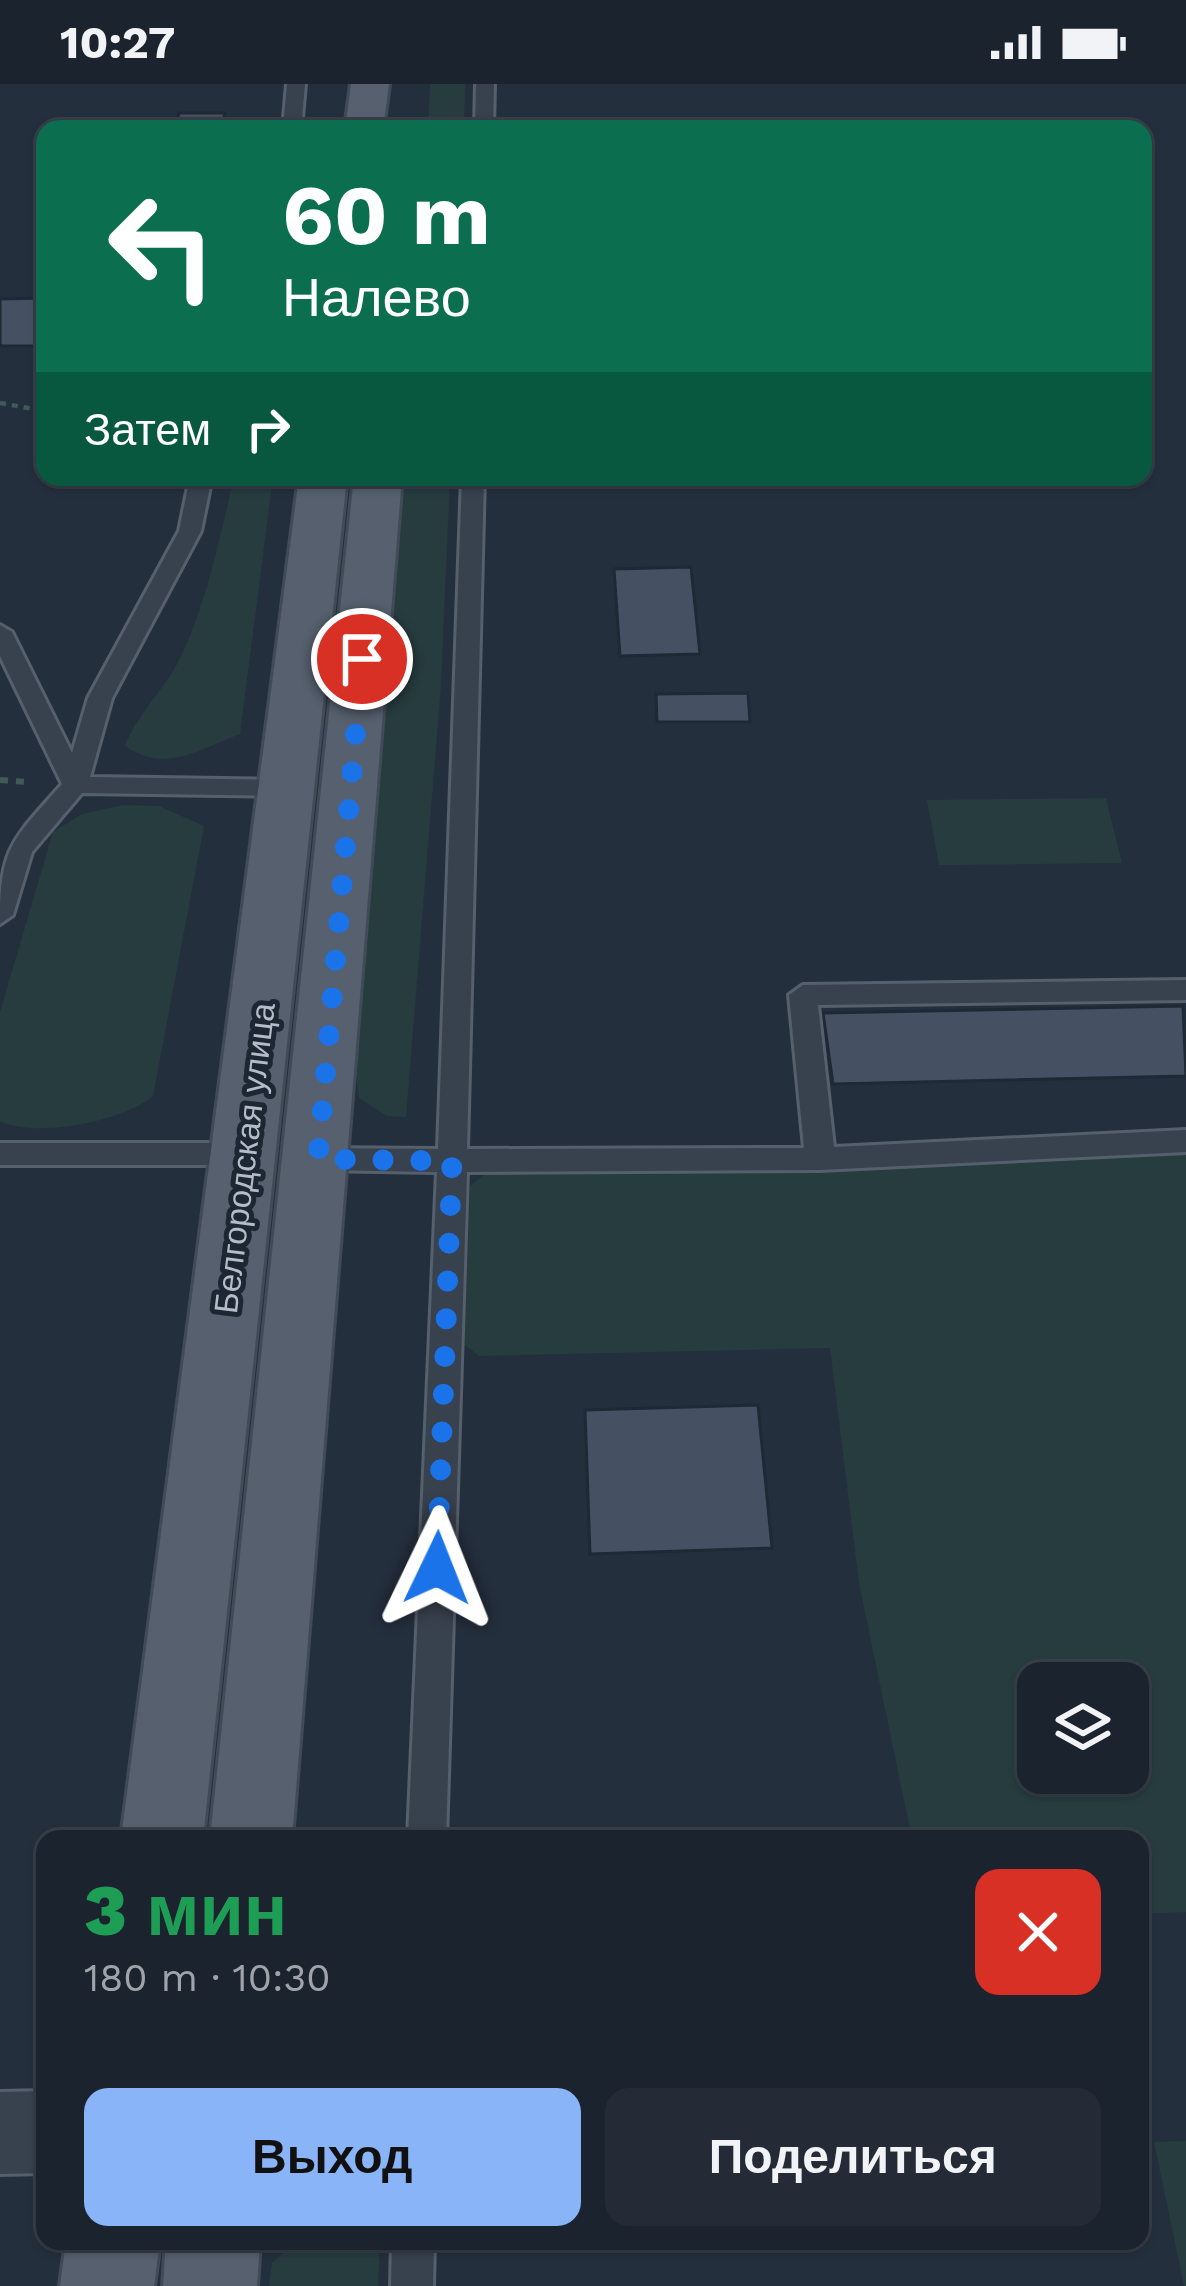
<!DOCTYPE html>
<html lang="ru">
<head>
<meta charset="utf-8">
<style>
	:root { --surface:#1b232e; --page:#242b36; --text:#f1f3f6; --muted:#a0a4aa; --line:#39404a; --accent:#8ab4f8 }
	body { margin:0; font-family:"Work Sans",sans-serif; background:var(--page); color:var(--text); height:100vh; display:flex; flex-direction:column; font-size:45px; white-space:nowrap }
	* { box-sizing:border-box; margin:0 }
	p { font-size:39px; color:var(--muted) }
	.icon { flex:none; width:66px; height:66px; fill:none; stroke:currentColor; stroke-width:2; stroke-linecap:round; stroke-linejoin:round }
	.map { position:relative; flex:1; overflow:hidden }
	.panel { position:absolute; left:36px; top:1746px; width:1113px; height:420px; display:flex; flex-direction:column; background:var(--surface); border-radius:24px; box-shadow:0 3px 9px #0004,0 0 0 3px var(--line) }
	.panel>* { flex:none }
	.top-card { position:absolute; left:36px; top:36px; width:1116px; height:366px; border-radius:24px; box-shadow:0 3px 9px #0004,0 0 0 3px var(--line); background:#0b6e4f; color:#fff; overflow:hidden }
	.fabs { position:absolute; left:1017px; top:1578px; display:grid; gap:24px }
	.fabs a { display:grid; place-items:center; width:132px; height:132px; border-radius:24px; background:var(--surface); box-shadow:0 3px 9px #0004,0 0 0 3px var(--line); font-size:60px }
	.pin { position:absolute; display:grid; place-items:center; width:102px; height:102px; color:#fff; margin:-51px; border:6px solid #fff; border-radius:50%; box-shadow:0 3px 12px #0007 }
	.me { position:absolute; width:132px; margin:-66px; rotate:2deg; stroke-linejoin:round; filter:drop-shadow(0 0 9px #0008) }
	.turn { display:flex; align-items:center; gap:42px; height:252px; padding:0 48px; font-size:54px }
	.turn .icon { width:156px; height:156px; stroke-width:2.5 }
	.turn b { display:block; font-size:84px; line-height:102px }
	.then { display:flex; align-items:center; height:114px; padding:0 48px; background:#0003; gap:24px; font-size:45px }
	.round { display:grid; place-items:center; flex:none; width:126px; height:126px; border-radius:24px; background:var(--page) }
	.overview { display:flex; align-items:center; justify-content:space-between; height:204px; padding:0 48px }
	h1 { font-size:72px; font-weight:800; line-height:90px; color:#1e9e55 }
	.cta { display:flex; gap:24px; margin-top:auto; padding:24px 48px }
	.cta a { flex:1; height:138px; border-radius:24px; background:var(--accent); color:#111; font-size:48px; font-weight:800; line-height:138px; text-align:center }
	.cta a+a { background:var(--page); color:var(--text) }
	.status { display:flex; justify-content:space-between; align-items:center; height:84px; padding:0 60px; background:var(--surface); direction:ltr }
	.status svg { height:33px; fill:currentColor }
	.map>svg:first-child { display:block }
	.green { fill:#263c3f; fill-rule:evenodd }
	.building { fill:#455162; stroke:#1f2835; stroke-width:3 }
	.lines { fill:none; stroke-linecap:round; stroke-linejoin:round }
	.service-casing { stroke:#565f6c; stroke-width:6 }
	.minor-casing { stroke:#565f6c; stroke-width:6 }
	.primary-casing { stroke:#414a57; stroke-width:6 }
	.path-far1 { stroke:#44595c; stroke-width:4.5; stroke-dasharray:6 6; stroke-linecap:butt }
	.path { stroke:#44595c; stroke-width:6; stroke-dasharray:8 8; stroke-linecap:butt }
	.service { fill:#38414e; fill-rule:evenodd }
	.minor { fill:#38414e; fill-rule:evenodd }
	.primary { fill:#56606e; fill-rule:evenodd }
	.route { stroke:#1a73e8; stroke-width:21; stroke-dasharray:0 37.8 }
	.labels { text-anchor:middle; stroke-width:10; stroke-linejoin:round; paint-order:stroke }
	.street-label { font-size:33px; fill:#b4bcc9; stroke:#1d2633 }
</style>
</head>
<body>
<div class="status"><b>10:27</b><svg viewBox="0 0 49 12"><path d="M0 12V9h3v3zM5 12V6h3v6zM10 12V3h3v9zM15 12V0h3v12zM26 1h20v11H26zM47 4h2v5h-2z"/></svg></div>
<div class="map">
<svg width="1186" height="2202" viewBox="0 0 1186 2202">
	<rect width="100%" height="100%" fill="#242f3e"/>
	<g class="green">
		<polygon points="430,0 465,0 464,45 428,45"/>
		<path d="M 233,393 L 273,393 L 240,650 C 200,665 165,690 125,662 C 137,631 160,610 176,582 C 201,538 224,444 233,393 Z"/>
		<polygon points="401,393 450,393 441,601 406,1033 387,1032 359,1014 355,982"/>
		<polygon points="1106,714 1122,779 939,781 927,716"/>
		<path d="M 123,721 L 159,722 L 204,742 L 153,1012 C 125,1037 34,1055 0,1037 L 0,928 L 53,748 L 82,730 Z"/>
		<path d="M 1186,1061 L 1186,1828 L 1140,1830 L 1140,1755 L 912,1755 L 859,1499 L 830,1264 L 479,1272 L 464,1260 L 470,1102 L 494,1083 ZM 1038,1599 L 1128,1599 L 1128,1689 L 1038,1689 Z"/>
		<polygon points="1186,2057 1186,2202 1184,2202 1154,2058"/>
		<polygon points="297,2157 380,2157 378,2202 269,2202 272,2179"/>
	</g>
	<g class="building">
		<polygon points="179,29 225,29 221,45 175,45"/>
		<polygon points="45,214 45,250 39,250 36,262 0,262 0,215"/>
		<polygon points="691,483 700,570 620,572 614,485"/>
		<polygon points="748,609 750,638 657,638 656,610"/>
		<polygon points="1183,922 1186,992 833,1000 823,929"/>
		<polygon points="758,1321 772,1464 590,1470 585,1326"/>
	</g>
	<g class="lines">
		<g class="service-casing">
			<g id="service">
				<polygon points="287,0 305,0 301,45 283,45"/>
				<polygon points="476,0 494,0 493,45 475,45"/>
				<path d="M 190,393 L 212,393 L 201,447 L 112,614 L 90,693 L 288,696 L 301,704 L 288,712 L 82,709 L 32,768 L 13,831 L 0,840 C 0,762 12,757 62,700 L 0,572 L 0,541 L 12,548 L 72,669 L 88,614 L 179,447 Z"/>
				<polygon points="462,393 484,393 467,1065 804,1064 789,911 803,901 1186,896 1186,916 818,921 834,1063 1186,1046 1186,1068 820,1086 467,1088 446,1755 408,1755 437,1088 318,1086 308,1083 303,1075 308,1067 318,1064 438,1065"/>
				<polygon points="0,1059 244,1059 254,1062 259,1070 254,1078 244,1081 0,1081"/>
				<polygon points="392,2157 434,2157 433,2202 391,2202"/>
			</g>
		</g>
		<g class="minor-casing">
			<polygon id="minor" points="45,2007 45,2089 0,2090 0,2008"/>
		</g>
		<g class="primary-casing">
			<g id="primary">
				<polygon points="351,0 389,0 383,45 345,45"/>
				<polygon points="299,393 347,393 203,1755 121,1755"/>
				<polygon points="354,393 402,393 292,1755 210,1755"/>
				<polygon points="66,2157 160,2157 154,2202 60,2202"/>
				<polygon points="166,2157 260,2157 257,2202 163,2202"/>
			</g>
		</g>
		<polyline class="path-far1" points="0,319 45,327"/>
		<polyline class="path" points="0,696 28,698"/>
		<use href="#service" class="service"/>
		<use href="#minor" class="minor"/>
		<use href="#primary" class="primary"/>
	</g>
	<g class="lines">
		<polyline class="route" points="362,575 318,1075 452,1077 437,1484"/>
	</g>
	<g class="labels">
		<g class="street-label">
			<text transform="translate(244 1074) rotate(-83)" y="12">Белгородская улица</text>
		</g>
	</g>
</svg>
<div class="fabs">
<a><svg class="icon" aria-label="layers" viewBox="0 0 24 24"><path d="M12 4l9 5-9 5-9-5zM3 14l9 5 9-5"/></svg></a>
</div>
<div class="pin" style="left:362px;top:575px;background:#d93025"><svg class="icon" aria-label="arrive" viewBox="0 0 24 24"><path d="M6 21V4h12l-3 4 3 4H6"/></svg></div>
<svg class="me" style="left:437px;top:1484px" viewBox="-20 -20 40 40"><path d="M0-17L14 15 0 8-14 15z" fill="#1a73e8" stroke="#fff" stroke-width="4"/></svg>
<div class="top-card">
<div class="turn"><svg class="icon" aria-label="left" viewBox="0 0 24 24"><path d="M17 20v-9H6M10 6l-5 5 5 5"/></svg><div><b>60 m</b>Налево</div></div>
<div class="then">Затем<svg class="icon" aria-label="right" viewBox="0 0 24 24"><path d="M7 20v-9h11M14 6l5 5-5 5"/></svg></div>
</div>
<section class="panel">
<div class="overview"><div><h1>3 мин</h1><p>180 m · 10:30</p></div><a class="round" style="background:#d93025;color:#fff"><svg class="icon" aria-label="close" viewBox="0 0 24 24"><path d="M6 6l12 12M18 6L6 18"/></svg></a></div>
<div class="cta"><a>Выход</a><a>Поделиться</a></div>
</section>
</div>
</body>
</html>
